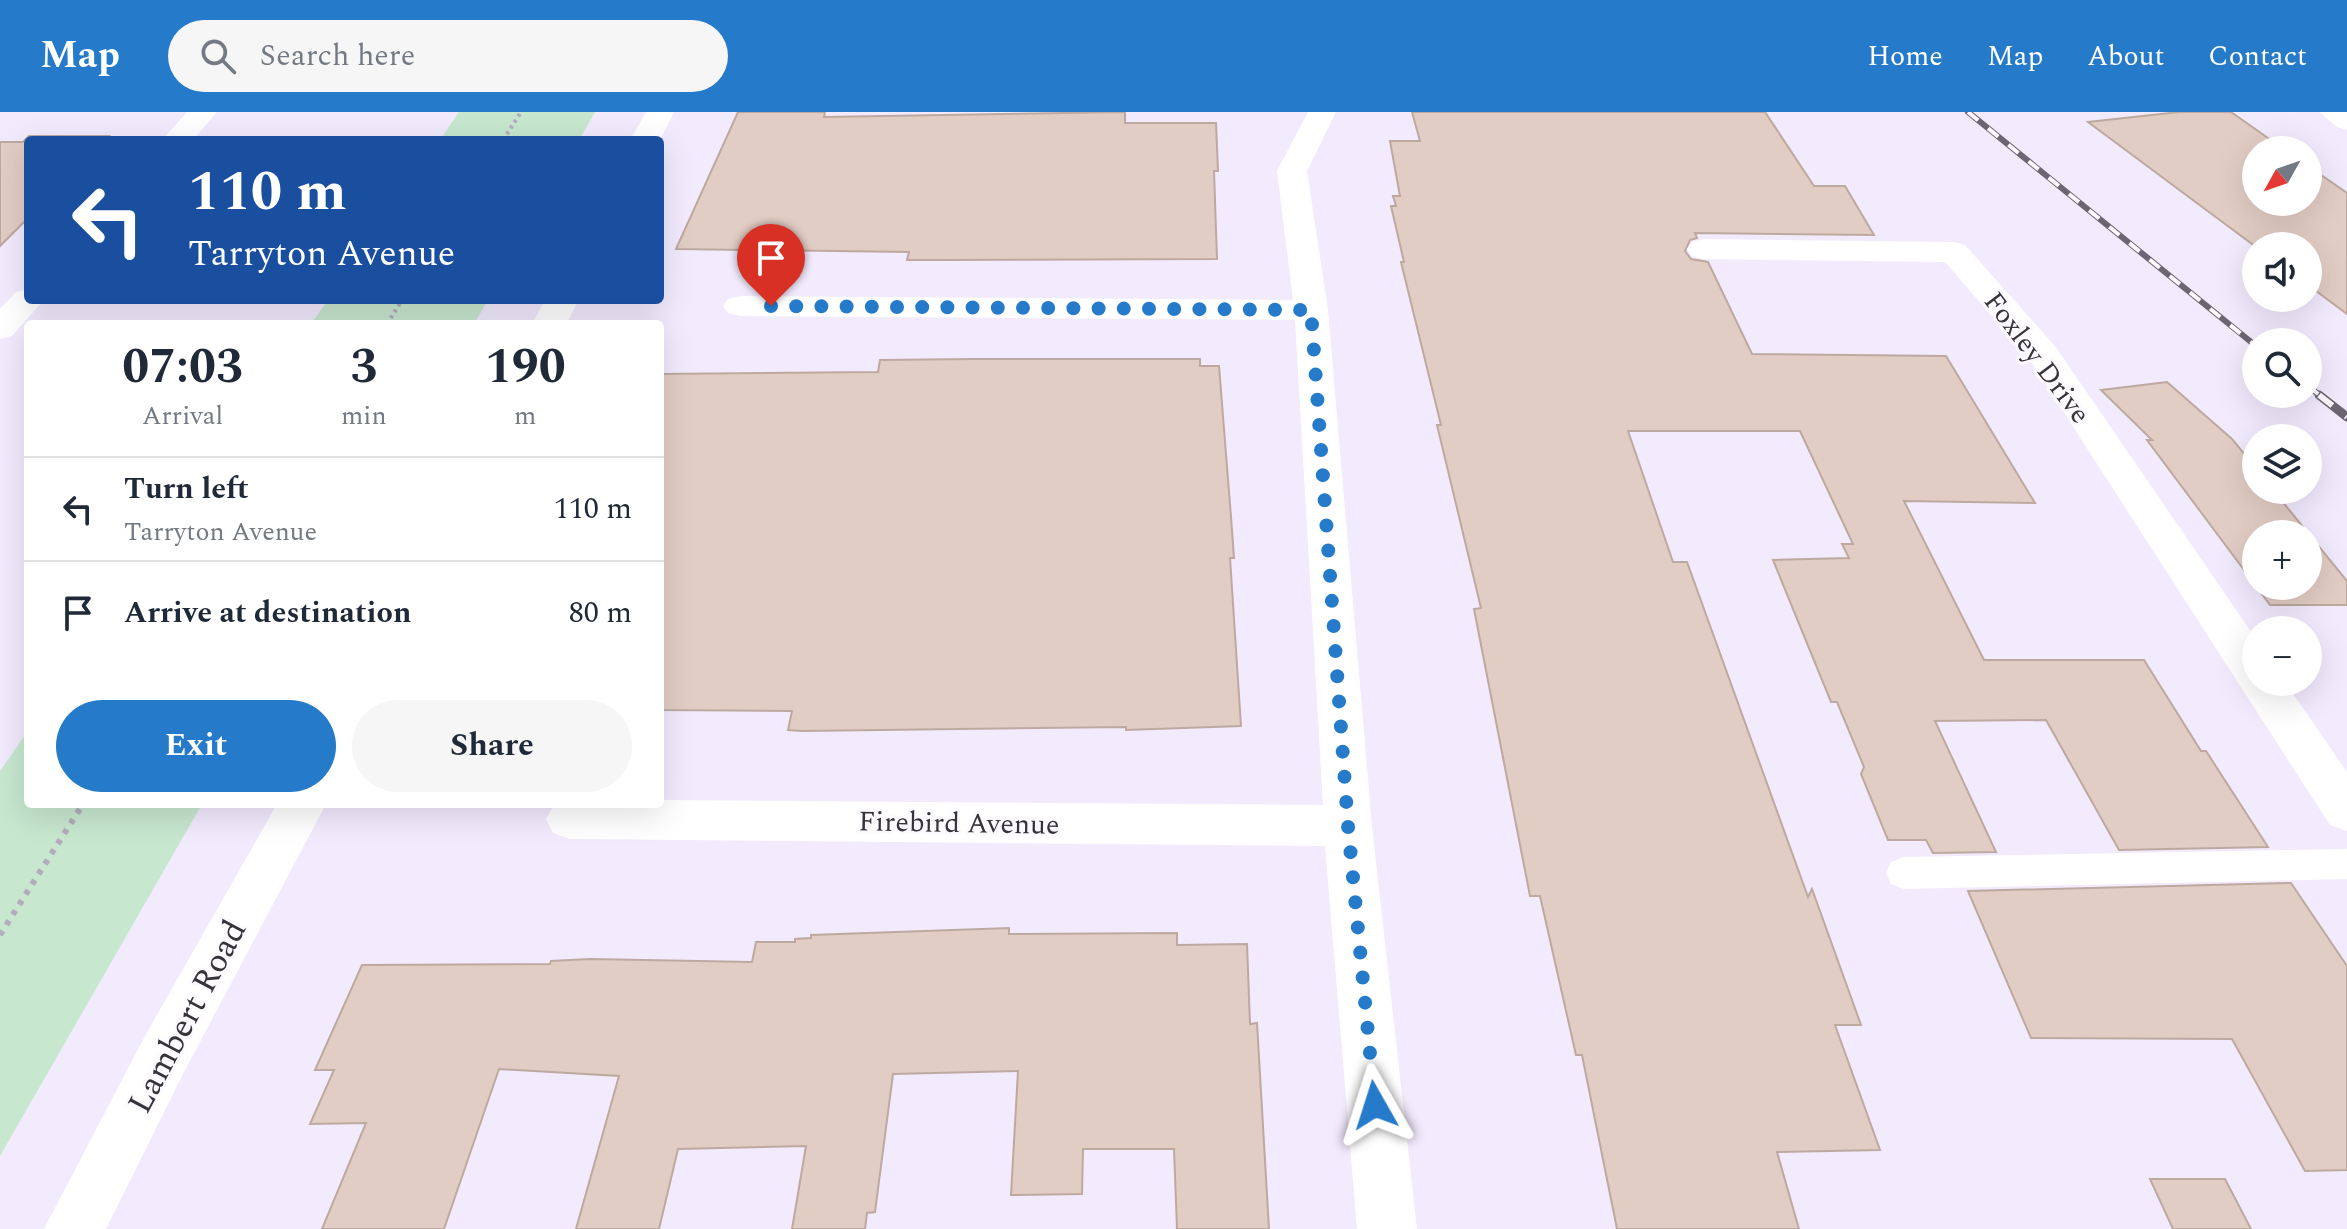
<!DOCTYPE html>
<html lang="en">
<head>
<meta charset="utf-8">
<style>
	:root { --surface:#fff; --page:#f6f6f7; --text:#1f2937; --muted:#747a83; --line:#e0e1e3; --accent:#257bc9 }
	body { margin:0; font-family:Spectral,serif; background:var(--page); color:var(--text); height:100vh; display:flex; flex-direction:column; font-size:30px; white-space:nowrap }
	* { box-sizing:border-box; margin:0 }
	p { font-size:26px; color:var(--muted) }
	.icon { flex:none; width:44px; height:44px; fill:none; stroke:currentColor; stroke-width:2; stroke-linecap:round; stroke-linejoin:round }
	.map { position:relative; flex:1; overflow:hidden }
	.panel { position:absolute; left:24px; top:208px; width:640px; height:488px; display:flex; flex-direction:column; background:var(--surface); border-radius:8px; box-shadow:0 8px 32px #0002 }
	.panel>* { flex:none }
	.top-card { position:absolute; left:24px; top:24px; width:640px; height:168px; border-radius:8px; box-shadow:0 8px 32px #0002; background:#1a4fa0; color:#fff; overflow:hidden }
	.needle { width:52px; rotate:230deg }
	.tools { position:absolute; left:2242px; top:24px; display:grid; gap:16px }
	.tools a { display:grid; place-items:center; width:80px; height:80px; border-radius:50%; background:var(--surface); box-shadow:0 8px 32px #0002; font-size:40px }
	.pin { position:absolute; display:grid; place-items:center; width:68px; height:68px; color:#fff; margin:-82px -34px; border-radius:50% 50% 50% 0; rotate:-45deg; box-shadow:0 0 8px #0007 }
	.pin .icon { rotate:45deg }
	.me { position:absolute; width:88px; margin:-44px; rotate:354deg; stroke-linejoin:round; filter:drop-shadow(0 0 6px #0008) }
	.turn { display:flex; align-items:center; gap:28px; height:168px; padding:0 32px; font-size:36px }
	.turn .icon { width:104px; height:104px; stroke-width:2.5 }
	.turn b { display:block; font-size:56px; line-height:68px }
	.eta { display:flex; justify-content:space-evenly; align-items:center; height:136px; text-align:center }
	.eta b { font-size:48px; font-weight:700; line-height:56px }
	.primary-button { display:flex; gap:16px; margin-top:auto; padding:16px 32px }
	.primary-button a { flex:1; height:92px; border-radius:48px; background:var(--accent); color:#fff; font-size:32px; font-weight:700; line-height:92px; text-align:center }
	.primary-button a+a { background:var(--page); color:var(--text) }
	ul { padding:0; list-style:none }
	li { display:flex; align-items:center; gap:24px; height:104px; padding:0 32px; border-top:2px solid var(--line) }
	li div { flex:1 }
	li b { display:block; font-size:30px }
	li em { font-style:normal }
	header { display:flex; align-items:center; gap:48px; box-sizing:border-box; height:112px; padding:0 40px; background:var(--accent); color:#fff }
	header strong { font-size:38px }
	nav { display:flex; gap:44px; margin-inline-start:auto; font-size:28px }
	.search { width:560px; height:72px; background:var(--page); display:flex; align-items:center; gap:20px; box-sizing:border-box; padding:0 28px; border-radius:44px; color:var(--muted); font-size:30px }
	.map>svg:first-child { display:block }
	.green { fill:#c7e7cf }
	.building { fill:#e2cdc4; stroke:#bda9a0; stroke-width:2 }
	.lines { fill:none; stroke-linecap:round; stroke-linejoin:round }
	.path-far1 { stroke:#b2acbb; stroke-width:4; stroke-dasharray:3 4; stroke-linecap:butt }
	.path { stroke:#b2acbb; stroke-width:6; stroke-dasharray:5 7; stroke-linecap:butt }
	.lane { fill:#fff; fill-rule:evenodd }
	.street { fill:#fff; fill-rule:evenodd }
	.secondary { fill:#fff; fill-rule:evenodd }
	.rail-far1-casing { stroke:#6b6671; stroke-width:6 }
	.rail-casing { stroke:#6b6671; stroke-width:9 }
	.rail-far1 { stroke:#fcfafe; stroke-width:4; stroke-dasharray:13; stroke-linecap:butt }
	.rail { stroke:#fcfafe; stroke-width:6; stroke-dasharray:17; stroke-linecap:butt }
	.route { stroke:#257bc9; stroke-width:14; stroke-dasharray:0 25.2 }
	.labels { text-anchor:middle; stroke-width:6; stroke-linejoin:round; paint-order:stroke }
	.street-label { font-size:28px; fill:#36333a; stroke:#fcfafe }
	.near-street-label { font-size:34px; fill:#36333a; stroke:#fcfafe }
</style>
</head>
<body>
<header>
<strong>Map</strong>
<div class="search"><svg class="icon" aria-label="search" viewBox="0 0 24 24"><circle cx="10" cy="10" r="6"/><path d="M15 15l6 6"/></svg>Search here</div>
<nav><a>Home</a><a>Map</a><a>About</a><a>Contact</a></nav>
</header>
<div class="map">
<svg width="2347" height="1117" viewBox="0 0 2347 1117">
	<rect width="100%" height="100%" fill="#f2eafd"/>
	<g class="green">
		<polygon points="459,0 595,0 579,28 440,28"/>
		<polygon points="328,188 488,188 474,212 311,212"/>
		<polygon points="28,619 28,692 202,692 0,1044 0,659"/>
	</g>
	<g class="building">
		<polygon points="738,0 825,0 824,5 1125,0 1125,11 1216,11 1218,59 1214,59 1217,147 941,148 907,148 909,140 676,137"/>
		<polygon points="1412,0 1765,0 1814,74 1845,74 1874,123 1695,121 1697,126 1690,128 1685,139 1691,147 1708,150 1752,242 1946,244 2035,391 1904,389 1984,548 2144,548 2201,639 2206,639 2268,735 2119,738 2046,608 1935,609 1996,740 1933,741 1926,728 1888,728 1861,662 1864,655 1837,590 1831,590 1773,448 1849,446 1842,432 1853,432 1800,319 1628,319 1673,450 1687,450 1808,785 1812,777 1861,913 1835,913 1880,1038 1777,1040 1799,1117 1617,1117 1582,943 1576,943 1540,784 1530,784 1474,497 1481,496 1437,313 1441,313 1401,150 1404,150 1391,94 1396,94 1393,84 1400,84 1390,29 1420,29"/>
		<polygon points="2179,0 2231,0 2285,38 2256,38 2256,90 2308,90 2308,54 2347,81 2347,202 2308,173 2308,134 2256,135 2088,10"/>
		<polygon points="29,24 109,24 106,28 28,28 28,106 0,134 0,30 23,30"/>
		<polygon points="974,247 1200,247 1200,254 1219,254 1231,405 1234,446 1230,446 1241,614 1126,618 1126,615 802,619 788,618 792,599 660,598 660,262 878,260 880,248"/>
		<polygon points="2167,270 2232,327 2256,356 2256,378 2273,378 2347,469 2347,493 2270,493 2256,474 2308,474 2308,422 2256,422 2256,474 2147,328 2152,328 2101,278"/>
		<polygon points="2291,771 2347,854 2347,1058 2305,1059 2232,927 2031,926 1968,779"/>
		<polygon points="1009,816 1009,822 1177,821 1177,833 1247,832 1250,912 1257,911 1269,1117 1177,1117 1174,1037 1083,1037 1082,1082 1011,1083 1018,959 893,962 875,1100 867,1101 865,1117 792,1117 806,1034 678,1037 659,1117 576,1117 619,964 499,957 444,1117 322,1117 366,1011 310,1012 334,958 315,958 362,853 550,852 551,849 590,847 752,850 756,830 795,830 795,827 811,826 811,823"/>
		<polygon points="2150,1067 2225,1067 2251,1117 2173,1117"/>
	</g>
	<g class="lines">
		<g class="path-far1">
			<polyline points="503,28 521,0"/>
			<polyline points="387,212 402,188"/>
		</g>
		<polyline class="path" points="0,823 83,692"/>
		<polygon class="lane" points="2347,737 2347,767 1904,777 1891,772 1886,761 1891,750 1904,745"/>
		<g class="street">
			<polygon points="187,0 217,0 193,28 162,28"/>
			<polygon points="1308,0 1336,0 1307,59 1328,198 1372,714 1417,1117 1357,1117 1325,734 570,727 553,721 546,707 555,692 660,692 660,688 1323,693 1295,208 740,204 728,201 723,194 728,187 740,184 1293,188 1277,59"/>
			<polygon points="2319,0 2347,0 2347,18 2337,15"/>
			<polygon points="1703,127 1954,130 1965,133 2055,234 2256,527 2256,570 2285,570 2347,660 2347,719 2330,713 2030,248 1945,150 1703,147 1692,144 1687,137 1692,130"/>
			<polygon points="28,177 28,188 44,188 12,224 0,227 0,197 16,180"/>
		</g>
		<g class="secondary">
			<polygon points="646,0 674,0 660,28 630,28"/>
			<polygon points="545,188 579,188 566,212 532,212"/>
			<polygon points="277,692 326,692 183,962 106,1117 44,1117 145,924"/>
		</g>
		<g class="rail-far1-casing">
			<g id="rail-far1">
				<polyline points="1968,0 2256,234"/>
				<polyline points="2308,274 2322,285"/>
			</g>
		</g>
		<g class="rail-casing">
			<polyline id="rail" points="2319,283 2347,305"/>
		</g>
		<use href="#rail-far1" class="rail-far1"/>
		<use href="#rail" class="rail"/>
	</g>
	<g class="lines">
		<polyline class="route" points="771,194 1311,198 1348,714 1375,993"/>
	</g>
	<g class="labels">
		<g class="street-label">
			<text transform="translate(2038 245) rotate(53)" y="10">Foxley Drive</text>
			<text transform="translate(959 710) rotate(1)" y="10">Firebird Avenue</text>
		</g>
		<g class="near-street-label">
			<text transform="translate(186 904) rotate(-62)" y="12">Lambert Road</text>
		</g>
	</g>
</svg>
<div class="tools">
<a><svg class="needle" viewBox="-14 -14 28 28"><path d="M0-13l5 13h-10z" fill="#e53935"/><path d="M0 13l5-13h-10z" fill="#747a83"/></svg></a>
<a><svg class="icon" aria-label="sound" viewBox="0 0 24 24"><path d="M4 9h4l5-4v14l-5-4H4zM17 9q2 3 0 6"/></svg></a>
<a><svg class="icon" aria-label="search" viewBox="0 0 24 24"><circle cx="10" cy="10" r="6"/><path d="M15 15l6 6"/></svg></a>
<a><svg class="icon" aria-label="layers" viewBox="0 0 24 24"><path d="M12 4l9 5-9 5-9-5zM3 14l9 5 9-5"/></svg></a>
<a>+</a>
<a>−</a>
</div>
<div class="pin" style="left:771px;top:194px;background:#d93025"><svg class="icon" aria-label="arrive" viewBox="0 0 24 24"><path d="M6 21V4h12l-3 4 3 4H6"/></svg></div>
<svg class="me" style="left:1375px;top:993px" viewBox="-20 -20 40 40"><path d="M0-17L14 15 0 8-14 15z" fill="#257bc9" stroke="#fff" stroke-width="4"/></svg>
<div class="top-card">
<div class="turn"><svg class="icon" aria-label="left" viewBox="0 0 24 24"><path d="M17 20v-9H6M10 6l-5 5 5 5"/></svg><div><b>110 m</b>Tarryton Avenue</div></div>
</div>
<section class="panel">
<div class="eta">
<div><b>07:03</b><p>Arrival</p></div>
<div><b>3</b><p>min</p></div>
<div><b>190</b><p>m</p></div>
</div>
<ul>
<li><svg class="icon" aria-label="left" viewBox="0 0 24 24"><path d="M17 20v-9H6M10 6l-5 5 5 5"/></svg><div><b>Turn left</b><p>Tarryton Avenue</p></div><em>110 m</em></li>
<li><svg class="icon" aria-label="arrive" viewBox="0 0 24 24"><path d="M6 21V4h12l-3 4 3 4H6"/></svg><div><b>Arrive at destination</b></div><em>80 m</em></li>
</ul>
<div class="primary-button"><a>Exit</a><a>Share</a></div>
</section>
</div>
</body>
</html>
